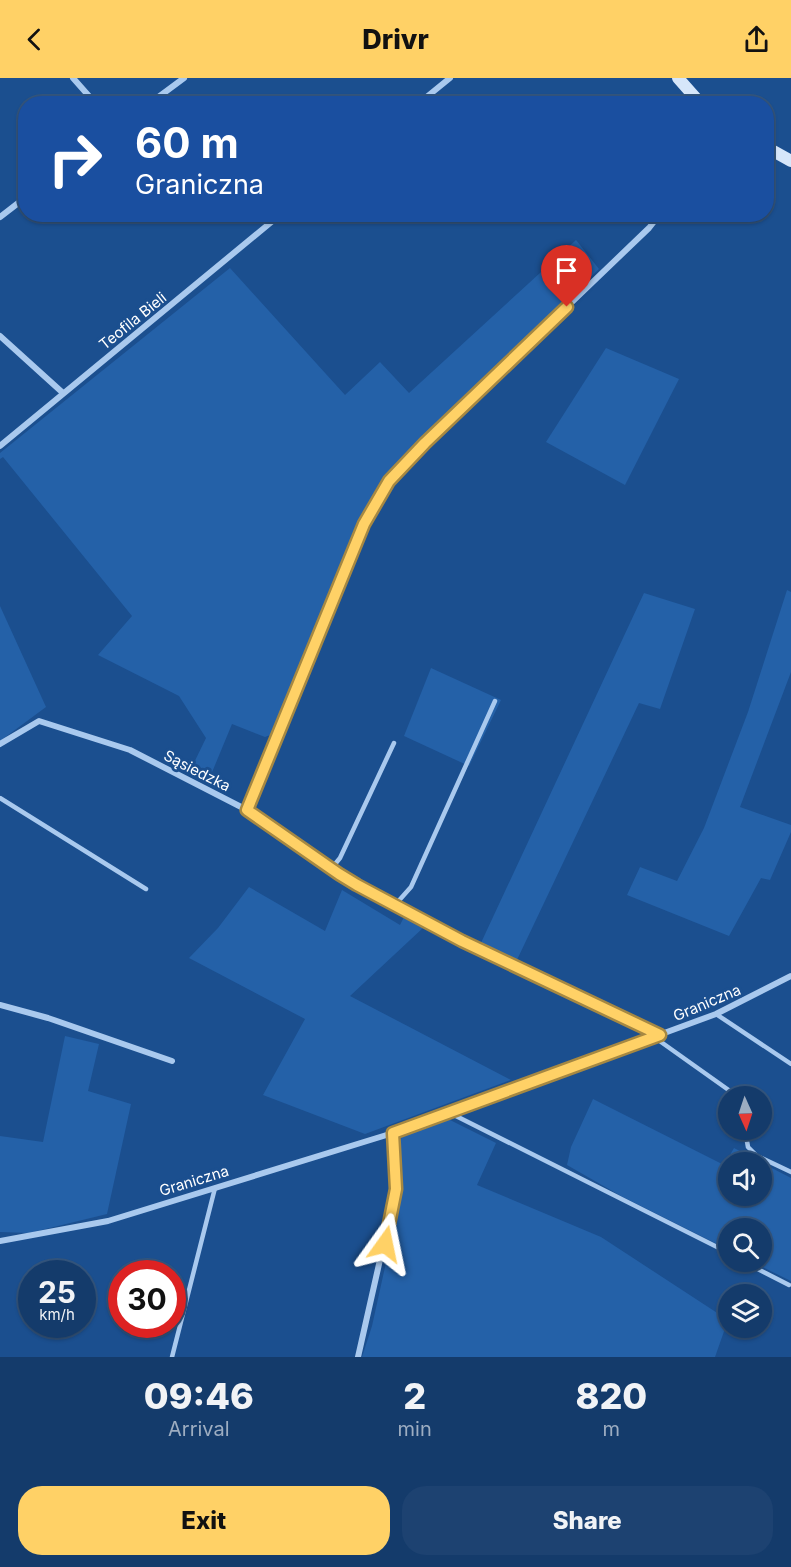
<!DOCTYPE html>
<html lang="en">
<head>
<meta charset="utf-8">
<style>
	:root { --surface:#143b6b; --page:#1d4271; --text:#f1f3f6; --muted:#9dadc1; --line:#33557e; --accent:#ffd166 }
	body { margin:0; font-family:Inter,sans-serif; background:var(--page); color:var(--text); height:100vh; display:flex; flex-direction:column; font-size:22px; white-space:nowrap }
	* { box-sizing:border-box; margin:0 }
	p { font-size:20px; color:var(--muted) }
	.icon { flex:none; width:33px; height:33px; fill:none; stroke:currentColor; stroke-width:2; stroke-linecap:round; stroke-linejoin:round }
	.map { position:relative; height:1279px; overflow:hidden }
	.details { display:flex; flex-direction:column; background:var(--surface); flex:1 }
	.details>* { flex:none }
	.guide { position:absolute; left:18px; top:18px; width:756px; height:126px; border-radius:24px; box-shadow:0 2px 4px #0004,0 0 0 2px var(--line); background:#1a4fa0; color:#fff; overflow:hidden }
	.needle { width:39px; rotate:177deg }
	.fabs { position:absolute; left:718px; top:1008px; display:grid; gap:12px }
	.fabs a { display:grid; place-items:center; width:54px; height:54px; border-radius:50%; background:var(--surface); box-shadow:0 2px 4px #0004,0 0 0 2px var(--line); font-size:30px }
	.speed { position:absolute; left:18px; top:1182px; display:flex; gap:12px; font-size:30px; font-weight:700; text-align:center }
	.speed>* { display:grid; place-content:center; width:78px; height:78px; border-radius:50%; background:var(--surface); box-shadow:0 2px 4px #0004,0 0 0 2px var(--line); line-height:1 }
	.speed small { font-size:15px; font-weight:400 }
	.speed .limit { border:9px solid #d22; background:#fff; color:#111 }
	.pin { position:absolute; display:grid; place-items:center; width:51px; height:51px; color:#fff; margin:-62px -26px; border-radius:50% 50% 50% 0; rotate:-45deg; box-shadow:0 0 6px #0007 }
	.pin .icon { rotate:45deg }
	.me { position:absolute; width:66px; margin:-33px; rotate:12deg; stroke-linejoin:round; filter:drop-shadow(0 0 4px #0008) }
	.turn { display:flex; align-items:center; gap:21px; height:126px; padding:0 18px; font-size:27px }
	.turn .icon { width:78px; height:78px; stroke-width:2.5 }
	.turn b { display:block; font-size:42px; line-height:51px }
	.eta { display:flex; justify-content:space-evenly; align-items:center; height:102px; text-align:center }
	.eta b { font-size:36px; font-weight:800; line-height:42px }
	.button { display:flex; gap:12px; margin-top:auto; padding:12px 18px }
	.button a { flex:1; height:69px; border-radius:24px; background:var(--accent); color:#111; font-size:24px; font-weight:800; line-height:69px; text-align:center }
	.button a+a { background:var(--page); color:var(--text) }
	header { display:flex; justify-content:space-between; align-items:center; height:78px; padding:0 18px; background:var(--accent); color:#111; font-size:27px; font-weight:800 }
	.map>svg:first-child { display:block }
	.green { fill:#2461a8 }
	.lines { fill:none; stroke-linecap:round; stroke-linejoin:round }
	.lane { stroke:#a9c9ee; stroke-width:4.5 }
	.street { stroke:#a9c9ee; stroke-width:6 }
	.secondary { stroke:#d6e6fa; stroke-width:12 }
	.route-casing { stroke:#a68842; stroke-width:15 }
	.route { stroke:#ffd166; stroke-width:10 }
	.labels { text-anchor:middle; stroke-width:6; stroke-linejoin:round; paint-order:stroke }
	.street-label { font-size:15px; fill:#fff; stroke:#1b4f8f }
</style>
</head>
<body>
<header><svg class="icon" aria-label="back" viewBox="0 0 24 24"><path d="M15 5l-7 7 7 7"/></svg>Drivr<svg class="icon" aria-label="share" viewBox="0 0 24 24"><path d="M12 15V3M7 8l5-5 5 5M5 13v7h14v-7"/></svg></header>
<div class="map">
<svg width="791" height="1279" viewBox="0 0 791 1279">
	<rect width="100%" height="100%" fill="#1b4f8f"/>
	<g class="green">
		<polygon points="576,162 599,191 388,394 358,446 273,656 265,659 232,646 208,704 190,693 206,660 179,618 98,577 132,538 3,379 0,381 0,375 230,190 345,317 380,284 409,315"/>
		<polygon points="606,270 679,301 625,407 546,364"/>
		<polygon points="787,512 791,514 791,594 740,729 791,747 791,754 770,802 761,800 729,858 627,817 640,789 677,803 704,750 748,634"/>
		<polygon points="644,515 695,531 660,631 639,625 515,886 480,867"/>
		<polygon points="0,528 46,629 0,663"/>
		<polygon points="431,590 501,622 469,688 404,658"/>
		<polygon points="249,809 325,853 342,812 400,847 405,837 424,849 350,918 511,1002 365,1056 263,1017 305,941 189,880 218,850"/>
		<polygon points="65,958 99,966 88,1013 131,1026 107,1136 29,1155 0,1154 0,1058 43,1064"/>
		<polygon points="593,1021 724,1087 734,1070 761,1084 729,1084 729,1118 762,1118 762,1085 791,1100 791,1203 752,1184 762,1184 762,1150 729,1150 729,1172 621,1118 567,1087 571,1069"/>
		<path d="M 439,1042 L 450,1042 L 496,1065 L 477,1107 L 601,1159 L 728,1242 L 715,1279 L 362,1279 L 372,1248 L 402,1112 C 402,1097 397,1069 402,1058 Z"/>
	</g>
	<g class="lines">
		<g class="lane">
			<polyline points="0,720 146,811"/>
			<polyline points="331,791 340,780 394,665"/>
			<polyline points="395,827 411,809 495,623"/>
			<polyline points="716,936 791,986"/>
			<polyline points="654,959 737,1018"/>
			<polyline points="448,1034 729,1175"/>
			<polyline points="745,1052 748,1069 757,1078 791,1094"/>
			<polyline points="744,1184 789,1207"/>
			<polyline points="172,1279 215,1110"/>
		</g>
		<g class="street">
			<polyline points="73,0 96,26"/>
			<polyline points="149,26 184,0"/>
			<polyline points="418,26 450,0"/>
			<polyline points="0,139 26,119"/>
			<polyline points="0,258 63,315"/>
			<polyline points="0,368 281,136"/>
			<polyline points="0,666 39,643 130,672 247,732 339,796 395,827 462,863 659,957"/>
			<polyline points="247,732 364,446 389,403 425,365 649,150 660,136"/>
			<polyline points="0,927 48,940 172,983"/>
			<polyline points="0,1163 108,1143 393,1055 716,936 791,898"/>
			<polyline points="358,1279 396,1111 393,1055"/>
		</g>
		<g class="secondary">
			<polyline points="678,0 701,26"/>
			<polyline points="766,69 791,83"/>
		</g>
	</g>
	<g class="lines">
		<g class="route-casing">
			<polyline id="route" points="385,1166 396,1111 393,1055 660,957 462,863 357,807 339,796 247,732 364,446 389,403 425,365 567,229"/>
		</g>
		<use href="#route" class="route"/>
	</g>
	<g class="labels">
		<g class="street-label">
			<text transform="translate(133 243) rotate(-39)" y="5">Teofila Bieli</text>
			<text transform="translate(197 693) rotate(27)" y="5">Sąsiedzka</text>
			<text transform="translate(707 925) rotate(-23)" y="5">Graniczna</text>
			<text transform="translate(194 1103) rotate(-17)" y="5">Graniczna</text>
		</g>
	</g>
</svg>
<div class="fabs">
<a><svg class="needle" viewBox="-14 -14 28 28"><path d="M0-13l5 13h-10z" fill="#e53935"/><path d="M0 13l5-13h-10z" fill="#9dadc1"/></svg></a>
<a><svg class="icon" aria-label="sound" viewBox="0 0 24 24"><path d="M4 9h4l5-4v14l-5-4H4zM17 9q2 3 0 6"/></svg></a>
<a><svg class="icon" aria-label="search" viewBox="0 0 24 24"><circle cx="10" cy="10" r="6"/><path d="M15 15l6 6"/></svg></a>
<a><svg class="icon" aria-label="layers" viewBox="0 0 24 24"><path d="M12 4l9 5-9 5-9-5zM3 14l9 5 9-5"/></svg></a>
</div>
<div class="speed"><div>25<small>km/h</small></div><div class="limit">30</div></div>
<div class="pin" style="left:567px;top:229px;background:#d93025"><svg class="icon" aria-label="arrive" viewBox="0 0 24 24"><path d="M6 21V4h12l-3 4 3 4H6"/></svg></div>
<svg class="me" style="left:385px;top:1166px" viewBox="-20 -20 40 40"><path d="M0-17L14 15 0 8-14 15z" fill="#ffd166" stroke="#fff" stroke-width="4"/></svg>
<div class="guide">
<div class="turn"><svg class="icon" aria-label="right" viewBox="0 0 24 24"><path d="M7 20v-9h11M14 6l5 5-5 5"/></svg><div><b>60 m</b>Graniczna</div></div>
</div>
</div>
<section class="details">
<div class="eta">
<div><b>09:46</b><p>Arrival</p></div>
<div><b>2</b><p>min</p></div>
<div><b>820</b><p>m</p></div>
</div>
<div class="button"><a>Exit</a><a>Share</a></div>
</section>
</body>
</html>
